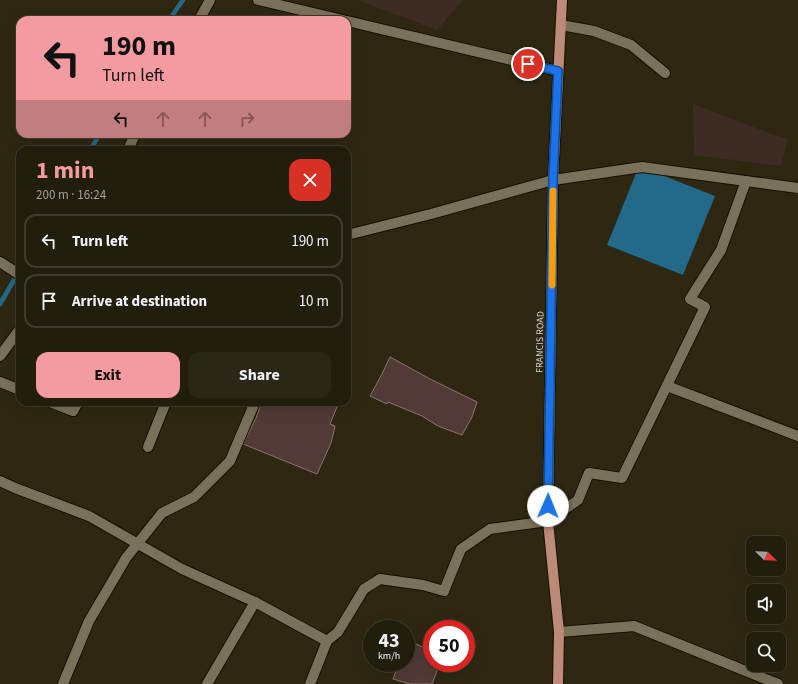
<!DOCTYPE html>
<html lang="en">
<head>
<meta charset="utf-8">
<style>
	:root { --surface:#221e0e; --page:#2a2717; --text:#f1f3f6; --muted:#a2a29e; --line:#3f3c2e; --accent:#f49b9f }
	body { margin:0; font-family:"Source Sans 3",sans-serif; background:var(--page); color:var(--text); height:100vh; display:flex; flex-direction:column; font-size:15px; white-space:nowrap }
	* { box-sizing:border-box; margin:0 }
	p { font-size:13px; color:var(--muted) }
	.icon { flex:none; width:22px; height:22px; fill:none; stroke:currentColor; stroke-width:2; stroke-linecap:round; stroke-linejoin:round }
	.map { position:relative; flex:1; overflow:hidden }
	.drawer { position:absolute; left:16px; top:146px; width:335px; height:260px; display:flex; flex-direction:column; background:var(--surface); border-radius:12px; box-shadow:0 4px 16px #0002,0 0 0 1px var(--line) }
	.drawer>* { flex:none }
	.guide { position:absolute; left:16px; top:16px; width:335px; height:122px; border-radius:12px; box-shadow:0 4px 16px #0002,0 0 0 1px var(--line); background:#f49b9f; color:#111; overflow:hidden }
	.needle { width:26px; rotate:113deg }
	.fabs { position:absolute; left:746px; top:536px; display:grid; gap:8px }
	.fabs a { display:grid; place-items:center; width:40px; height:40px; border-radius:8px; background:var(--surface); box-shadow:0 4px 16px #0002,0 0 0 1px var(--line); font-size:20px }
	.speed { position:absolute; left:363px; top:620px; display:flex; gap:8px; font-size:20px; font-weight:700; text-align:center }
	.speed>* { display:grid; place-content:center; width:52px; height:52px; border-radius:50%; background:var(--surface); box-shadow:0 4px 16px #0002,0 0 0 1px var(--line); line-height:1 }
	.speed small { font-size:10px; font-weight:400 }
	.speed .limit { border:6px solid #d22; background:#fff; color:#111 }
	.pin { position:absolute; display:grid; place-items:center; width:34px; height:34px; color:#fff; margin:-17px; border:2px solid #fff; border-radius:50%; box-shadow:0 1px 4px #0007 }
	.me { position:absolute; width:44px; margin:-22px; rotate:1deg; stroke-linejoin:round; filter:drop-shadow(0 0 3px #0008) }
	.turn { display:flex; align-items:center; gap:14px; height:84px; padding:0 20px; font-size:18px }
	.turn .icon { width:52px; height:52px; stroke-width:2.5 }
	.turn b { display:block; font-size:28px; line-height:34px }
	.lanes { display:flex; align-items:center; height:38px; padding:0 20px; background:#0003; justify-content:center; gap:20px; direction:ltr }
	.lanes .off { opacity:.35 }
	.round { display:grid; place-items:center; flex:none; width:42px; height:42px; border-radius:12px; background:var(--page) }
	.head { display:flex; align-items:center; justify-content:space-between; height:68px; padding:0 20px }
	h1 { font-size:24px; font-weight:700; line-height:30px; color:var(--accent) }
	.action { display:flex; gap:8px; margin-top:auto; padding:8px 20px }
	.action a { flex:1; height:46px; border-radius:12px; background:var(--accent); color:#111; font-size:16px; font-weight:700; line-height:46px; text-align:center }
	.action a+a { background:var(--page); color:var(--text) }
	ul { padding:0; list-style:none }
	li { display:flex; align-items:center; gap:12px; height:54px; margin:0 8px 6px; padding:0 12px; border:2px solid var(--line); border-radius:12px }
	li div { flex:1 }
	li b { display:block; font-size:15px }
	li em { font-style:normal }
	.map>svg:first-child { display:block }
	.education { fill:#3d2b24 }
	.water { fill:#236989 }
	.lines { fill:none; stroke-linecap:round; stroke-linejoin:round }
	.stream { stroke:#236989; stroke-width:4.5 }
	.building { fill:#523a36; stroke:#8d726e }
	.minor-casing { stroke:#171000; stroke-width:12 }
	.major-casing { stroke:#171000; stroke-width:12 }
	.minor { stroke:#79715a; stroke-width:10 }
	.major { stroke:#bc8a76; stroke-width:10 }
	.route-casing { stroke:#114b97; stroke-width:10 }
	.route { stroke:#1a73e8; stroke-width:7 }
	.slow { stroke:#f59e0b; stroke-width:7 }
	.labels { text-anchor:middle; stroke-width:4; stroke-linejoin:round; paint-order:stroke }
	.street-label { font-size:10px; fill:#d8d4c7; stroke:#2e2813 }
</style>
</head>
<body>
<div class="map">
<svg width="798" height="684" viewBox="0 0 798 684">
	<rect width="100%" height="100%" fill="#2e2813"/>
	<g class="education">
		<polygon points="360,0 463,0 437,30 360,1"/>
		<polygon points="693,104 788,140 781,166 694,155"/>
	</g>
	<polygon class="water" points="639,166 715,196 683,275 607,245"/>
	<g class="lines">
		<g class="stream">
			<polyline points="169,20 183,0"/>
			<polyline points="90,150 100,134"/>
			<polyline points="0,304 18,273"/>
		</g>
	</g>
	<g class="building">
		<polygon points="390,357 430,379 477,402 472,417 462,435 438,426 422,416 388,402 387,404 370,396 382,374"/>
		<polygon points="262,402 339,402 330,424 335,426 331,443 317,474 243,444 256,418"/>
		<polygon points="407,640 432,651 432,663 440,663 432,684 410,684 393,679 399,663 406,663 406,643"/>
	</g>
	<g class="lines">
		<g class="minor-casing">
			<g id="minor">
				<polyline points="258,0 343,20"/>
				<polyline points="199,20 210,0"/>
				<polyline points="347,21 558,71"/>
				<polyline points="561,25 594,31 631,45 665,73"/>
				<polyline points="128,150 135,134"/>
				<polyline points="347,235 431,214 553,180 642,167 798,188"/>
				<polyline points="0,262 20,275"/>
				<polyline points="0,356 20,329"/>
				<polyline points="0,382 20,390"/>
				<polyline points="667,386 798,436"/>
				<polyline points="50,402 73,411 78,402"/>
				<polyline points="148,447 166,402"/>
				<polyline points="0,481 15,488 89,516 182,569 255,602 327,641 338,632 364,589 380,579 423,585 444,591 461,549 490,529 548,521 578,500 589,473 622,478 705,307 690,299 721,250 746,181"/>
				<polyline points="559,632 634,626 778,684"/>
				<polyline points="63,684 89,621 126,558 162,513 194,497 230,461 255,402"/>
				<polyline points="207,684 255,602"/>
				<polyline points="310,684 327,641"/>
			</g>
		</g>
		<g class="major-casing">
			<polyline id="major" points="558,684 559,632 548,521 553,180 562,0"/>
		</g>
		<use href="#minor" class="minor"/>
		<use href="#major" class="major"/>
	</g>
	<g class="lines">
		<g class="route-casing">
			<polyline id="route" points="528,64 558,71 553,180 548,506"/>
		</g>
		<use href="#route" class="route"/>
		<polyline class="slow" points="552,285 553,191"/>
	</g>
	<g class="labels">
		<g class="street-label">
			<text transform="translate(539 342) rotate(-89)" y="4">FRANCIS ROAD</text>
		</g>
	</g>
</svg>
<div class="fabs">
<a><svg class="needle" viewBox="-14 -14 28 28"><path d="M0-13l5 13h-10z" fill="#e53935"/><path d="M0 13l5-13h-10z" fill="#a2a29e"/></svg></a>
<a><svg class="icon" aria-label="sound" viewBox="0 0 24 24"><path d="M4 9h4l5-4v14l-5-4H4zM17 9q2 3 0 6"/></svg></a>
<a><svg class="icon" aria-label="search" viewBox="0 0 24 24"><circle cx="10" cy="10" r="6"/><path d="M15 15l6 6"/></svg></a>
</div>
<div class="speed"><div>43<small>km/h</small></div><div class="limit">50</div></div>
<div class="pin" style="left:528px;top:64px;background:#d93025"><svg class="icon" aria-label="arrive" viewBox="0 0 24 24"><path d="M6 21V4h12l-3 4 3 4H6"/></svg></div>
<svg class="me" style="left:548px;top:506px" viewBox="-20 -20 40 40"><circle r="19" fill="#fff"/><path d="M0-13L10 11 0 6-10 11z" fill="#1a73e8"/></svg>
<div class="guide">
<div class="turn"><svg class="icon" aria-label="left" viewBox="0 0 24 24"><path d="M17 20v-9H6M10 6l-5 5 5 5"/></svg><div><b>190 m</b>Turn left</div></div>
<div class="lanes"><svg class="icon" aria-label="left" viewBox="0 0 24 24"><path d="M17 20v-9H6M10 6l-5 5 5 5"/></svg><svg class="icon off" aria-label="ahead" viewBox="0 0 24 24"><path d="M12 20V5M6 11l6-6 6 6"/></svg><svg class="icon off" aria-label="ahead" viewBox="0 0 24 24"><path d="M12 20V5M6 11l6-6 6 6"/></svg><svg class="icon off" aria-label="right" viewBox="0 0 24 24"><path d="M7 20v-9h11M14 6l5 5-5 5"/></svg></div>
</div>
<section class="drawer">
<div class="head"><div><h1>1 min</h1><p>200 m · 16:24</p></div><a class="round" style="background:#d93025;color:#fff"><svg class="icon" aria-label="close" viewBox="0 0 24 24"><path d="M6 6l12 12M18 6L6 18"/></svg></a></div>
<ul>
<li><svg class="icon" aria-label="left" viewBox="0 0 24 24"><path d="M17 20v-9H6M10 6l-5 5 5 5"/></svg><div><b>Turn left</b></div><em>190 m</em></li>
<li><svg class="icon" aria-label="arrive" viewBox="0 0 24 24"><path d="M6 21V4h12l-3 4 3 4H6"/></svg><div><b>Arrive at destination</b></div><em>10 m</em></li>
</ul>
<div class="action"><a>Exit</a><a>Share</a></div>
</section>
</div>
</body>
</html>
